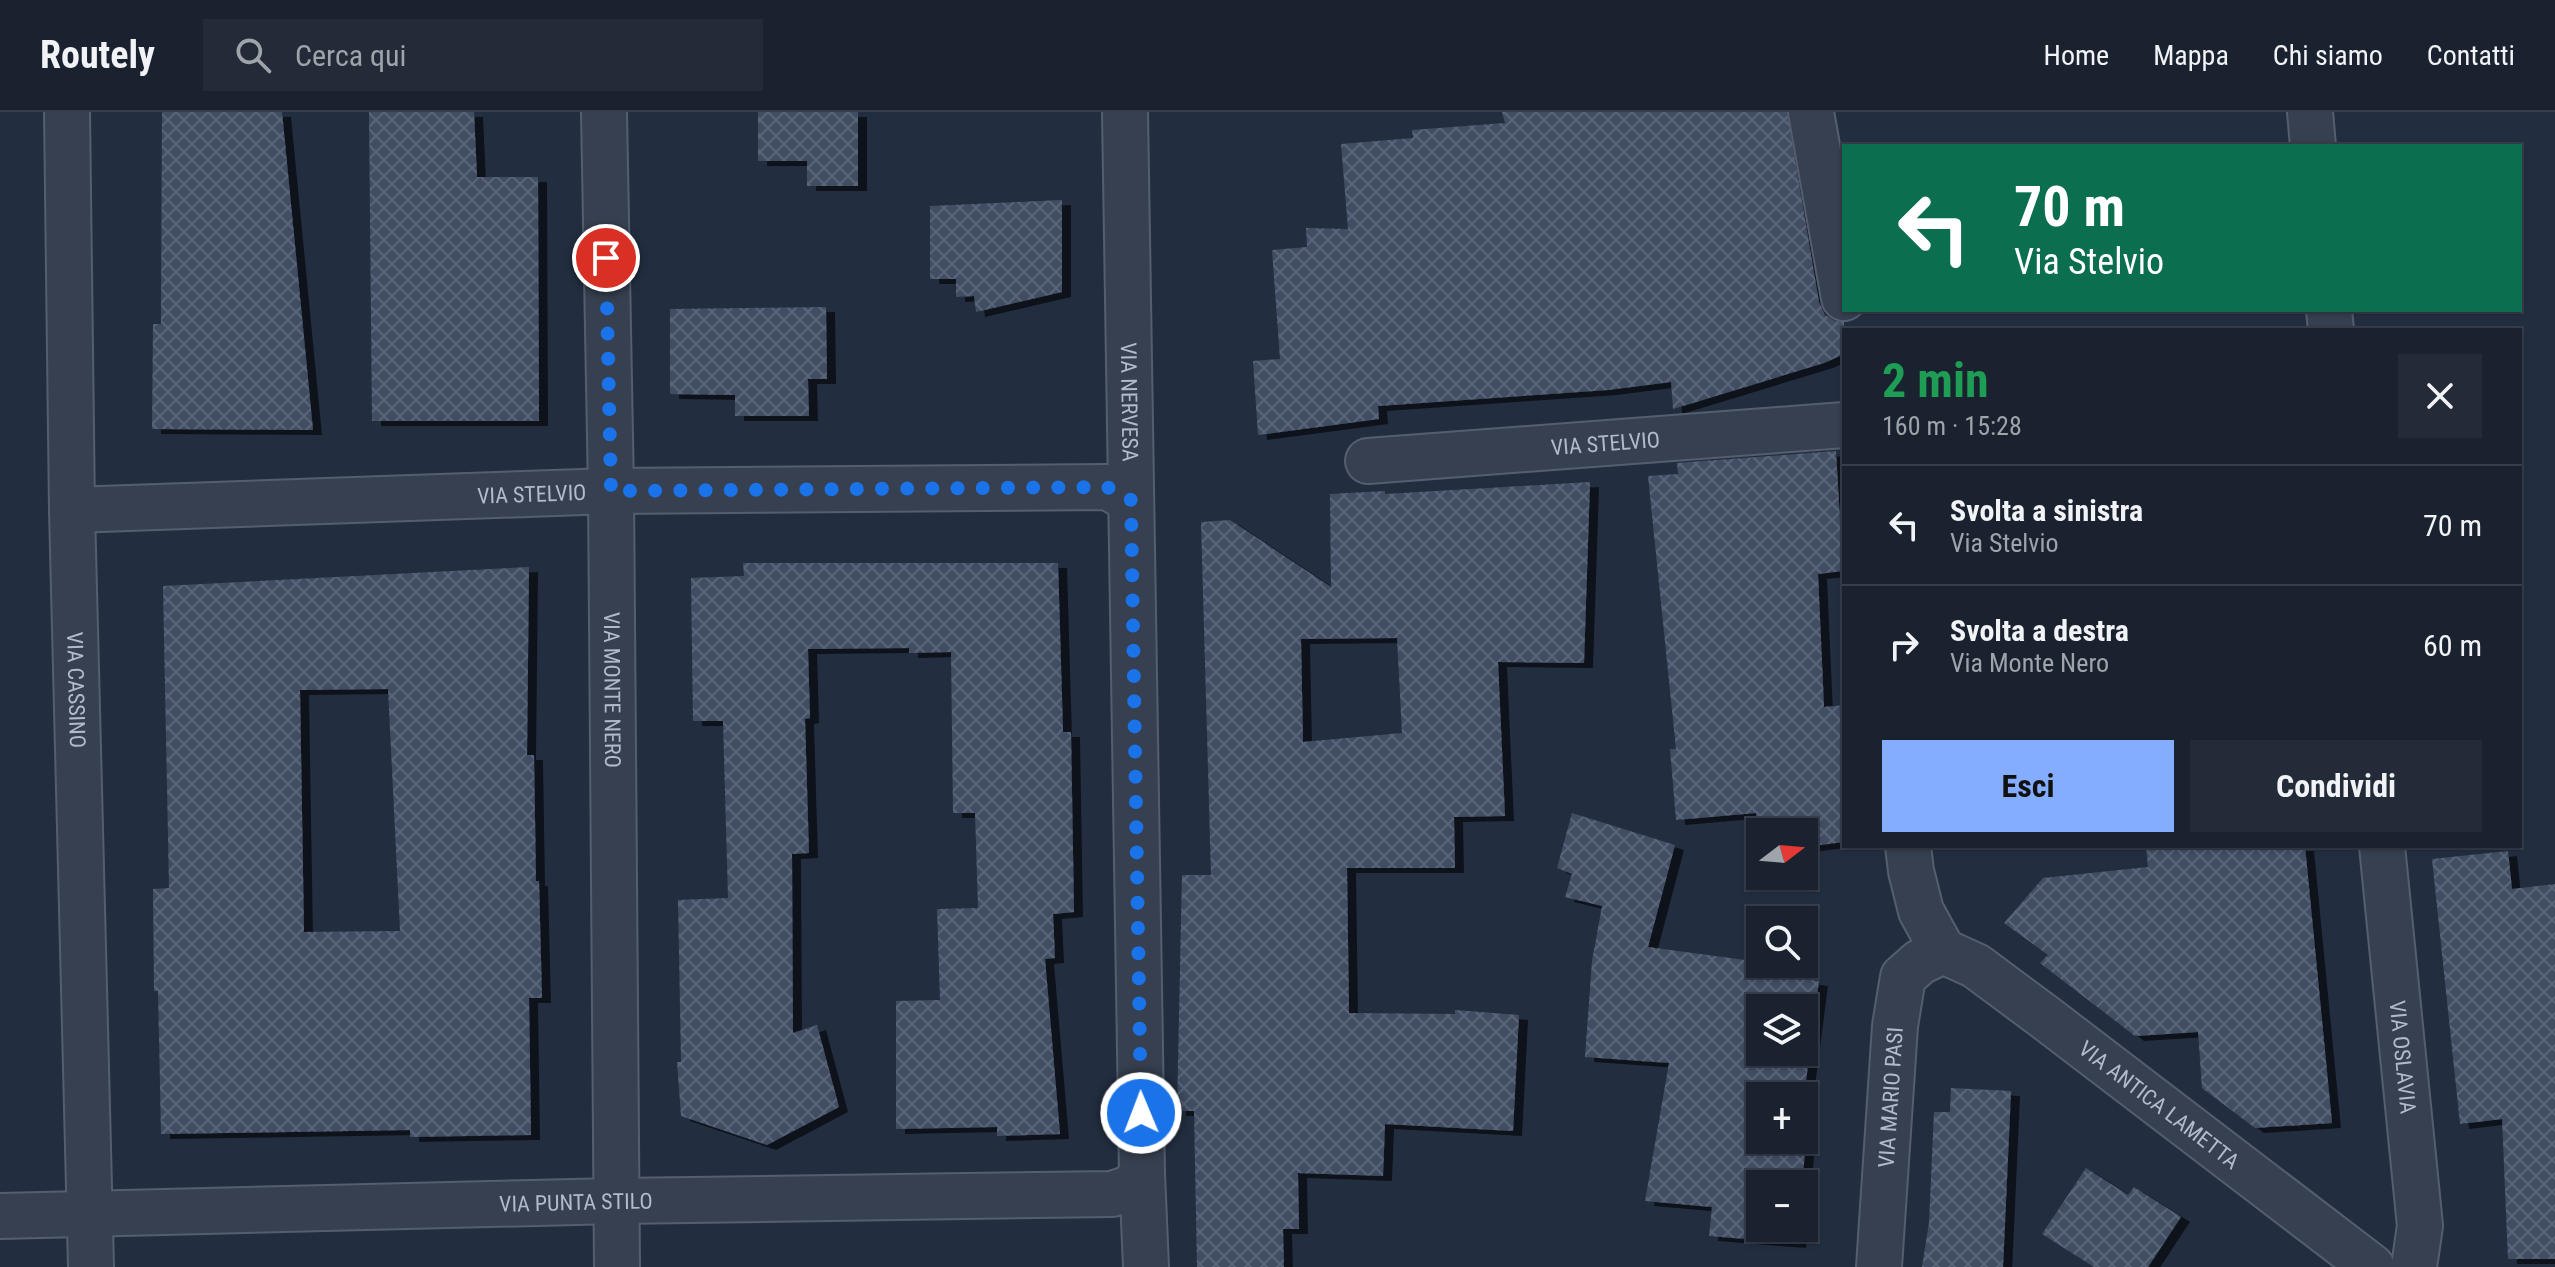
<!DOCTYPE html>
<html lang="it">
<head>
<meta charset="utf-8">
<style>
	:root { --surface:#1a2230; --page:#232a38; --text:#f1f3f6; --muted:#9fa4ab; --line:#383f4c; --accent:#84adff }
	body { margin:0; font-family:"Roboto Condensed",sans-serif; background:var(--page); color:var(--text); height:100vh; display:flex; flex-direction:column; font-size:30px; white-space:nowrap }
	* { box-sizing:border-box; margin:0 }
	p { font-size:26px; color:var(--muted) }
	.icon { flex:none; width:44px; height:44px; fill:none; stroke:currentColor; stroke-width:2; stroke-linecap:round; stroke-linejoin:round }
	.map { position:relative; flex:1; overflow:hidden }
	.drawer { position:absolute; left:1842px; top:216px; width:680px; height:520px; display:flex; flex-direction:column; background:var(--surface); border-radius:0px; box-shadow:0 2px 6px #0004,0 0 0 2px var(--line) }
	.drawer>* { flex:none }
	.top-card { position:absolute; left:1842px; top:32px; width:680px; height:168px; border-radius:0px; box-shadow:0 2px 6px #0004,0 0 0 2px var(--line); background:#0b6e4f; color:#fff; overflow:hidden }
	.needle { width:52px; rotate:74deg }
	.controls { position:absolute; left:1746px; top:706px; display:grid; gap:16px }
	.controls a { display:grid; place-items:center; width:72px; height:72px; border-radius:0px; background:var(--surface); box-shadow:0 2px 6px #0004,0 0 0 2px var(--line); font-size:40px }
	.pin { position:absolute; display:grid; place-items:center; width:68px; height:68px; color:#fff; margin:-34px; border:4px solid #fff; border-radius:50%; box-shadow:0 2px 8px #0007 }
	.me { position:absolute; width:88px; margin:-44px; rotate:359deg; stroke-linejoin:round; filter:drop-shadow(0 0 6px #0008) }
	.turn { display:flex; align-items:center; gap:28px; height:168px; padding:0 40px; font-size:36px }
	.turn .icon { width:104px; height:104px; stroke-width:2.5 }
	.turn b { display:block; font-size:56px; line-height:68px }
	.round { display:grid; place-items:center; flex:none; width:84px; height:84px; border-radius:0px; background:var(--page) }
	.head { display:flex; align-items:center; justify-content:space-between; height:136px; padding:0 40px }
	h1 { font-size:48px; font-weight:700; line-height:60px; color:#1e9e55 }
	.action { display:flex; gap:16px; margin-top:auto; padding:16px 40px }
	.action a { flex:1; height:92px; border-radius:0px; background:var(--accent); color:#111; font-size:32px; font-weight:700; line-height:92px; text-align:center }
	.action a+a { background:var(--page); color:var(--text) }
	ul { padding:0; list-style:none }
	li { display:flex; align-items:center; gap:24px; height:120px; padding:0 40px; border-top:2px solid var(--line) }
	li div { flex:1 }
	li b { display:block; font-size:30px }
	li em { font-style:normal }
	header { display:flex; align-items:center; gap:48px; box-sizing:border-box; height:112px; padding:0 40px; background:var(--surface); border-bottom:2px solid var(--line) }
	header strong { font-size:38px }
	nav { display:flex; gap:44px; margin-inline-start:auto; font-size:28px }
	.search { width:560px; height:72px; background:var(--page); display:flex; align-items:center; gap:20px; box-sizing:border-box; padding:0 28px; border-radius:0px; color:var(--muted); font-size:30px }
	.map>svg:first-child { display:block }
	.building { fill:url(#building-cross-hatch); fill-rule:evenodd; filter:url(#shadow) }
	.lines { fill:none; stroke-linecap:round; stroke-linejoin:round }
	.street-casing { stroke:#555e6e; stroke-width:48 }
	.street { stroke:#374050; stroke-width:44 }
	.route { stroke:#1a73e8; stroke-width:14; stroke-dasharray:0 25.2 }
	.labels { text-anchor:middle; stroke-width:6; stroke-linejoin:round; paint-order:stroke }
	.street-label { font-size:22px; fill:#b3bbcb; stroke:#1c2535 }
</style>
</head>
<body>
<header>
<strong>Routely</strong>
<div class="search"><svg class="icon" aria-label="search" viewBox="0 0 24 24"><circle cx="10" cy="10" r="6"/><path d="M15 15l6 6"/></svg>Cerca qui</div>
<nav><a>Home</a><a>Mappa</a><a>Chi siamo</a><a>Contatti</a></nav>
</header>
<div class="map">
<svg width="2555" height="1155" viewBox="0 0 2555 1155">
	<defs>
		<pattern id="building-cross-hatch" width="8" height="8" patternUnits="userSpaceOnUse" patternTransform="scale(2)"><rect width="8" height="8" fill="#414d63"/><path d="M0 0l8 8M0 8l8-8" fill="none" stroke="#5a6578"/></pattern>
		<filter id="shadow"><feDropShadow dx="9" dy="5" stdDeviation="0" flood-color="#0009"/></filter>
	</defs>
	<rect width="100%" height="100%" fill="#222e40"/>
	<g class="building">
		<polygon points="162,0 282,0 313,318 152,317 153,212 161,212"/>
		<polygon points="369,0 474,0 477,65 538,65 539,309 372,309"/>
		<polygon points="758,0 858,0 858,74 807,74 807,49 758,49"/>
		<polygon points="1502,0 1787,0 1819,190 1825,203 1835,209 1844,210 1844,242 1824,251 1673,297 1671,270 1608,278 1378,294 1379,307 1258,323 1253,249 1280,247 1272,138 1307,135 1306,116 1348,117 1341,32 1413,26 1412,18 1505,11"/>
		<polygon points="1062,88 1062,180 976,200 974,184 956,185 956,167 930,167 930,94"/>
		<polygon points="826,195 827,267 808,267 809,304 735,304 735,283 670,282 670,197"/>
		<polygon points="1836,339 1843,459 1818,462 1824,595 1844,593 1844,730 1804,735 1804,720 1760,720 1760,738 1756,701 1676,708 1670,637 1676,637 1648,364 1678,362 1677,351"/>
		<path d="M 1590,370 L 1584,551 L 1498,550 L 1505,704 L 1454,705 L 1455,756 L 1347,756 L 1349,901 L 1455,902 L 1455,898 L 1519,903 L 1513,1019 L 1385,1012 L 1383,1064 L 1298,1061 L 1299,1117 L 1283,1117 L 1284,1155 L 1197,1155 L 1194,999 L 1177,999 L 1182,763 L 1211,763 L 1201,410 L 1230,408 L 1331,475 L 1330,382 L 1385,379 L 1385,382 ZM 1397,526 L 1402,621 L 1303,630 L 1301,527 Z"/>
		<polygon points="743,451 1058,451 1063,620 1071,620 1074,800 1053,802 1055,846 1045,847 1060,1022 997,1024 997,1015 896,1017 896,889 940,888 937,797 978,796 975,701 953,701 951,540 909,541 909,536 808,537 810,606 805,607 809,741 792,742 793,921 817,913 839,995 767,1033 681,1004 677,950 681,950 678,788 728,786 723,609 693,609 691,466 744,464"/>
		<path d="M 529,455 L 527,643 L 534,643 L 536,769 L 539,769 L 542,886 L 529,886 L 531,1023 L 410,1025 L 410,1018 L 161,1022 L 158,879 L 154,879 L 153,777 L 169,776 L 163,474 ZM 388,577 L 400,819 L 304,820 L 300,578 Z"/>
		<path d="M 1572,701 L 1675,733 L 1648,835 L 1760,850 L 1760,861 L 1819,869 L 1804,984 L 1760,984 L 1760,1028 L 1804,1028 L 1804,1008 L 1808,1009 L 1802,1072 L 1760,1072 L 1760,1116 L 1798,1116 L 1797,1131 L 1709,1124 L 1712,1095 L 1645,1089 L 1669,951 L 1585,945 L 1592,849 L 1602,794 L 1565,785 L 1572,762 L 1557,756 ZM 1760,896 L 1804,896 L 1804,940 L 1760,940 Z"/>
		<polygon points="2146,734 2305,734 2332,1011 2255,1016 2202,976 2198,920 2135,924 2040,851 2048,843 2004,811 2043,766 2148,755"/>
		<polygon points="2508,739 2512,777 2555,772 2555,1147 2508,1147 2502,1007 2460,1012 2432,747"/>
		<polygon points="1951,976 2011,979 2003,1155 1922,1155 1929,1111 1934,1000 1950,1000"/>
		<polygon points="2086,1056 2128,1083 2134,1075 2181,1105 2148,1155 2094,1155 2042,1122"/>
	</g>
	<g class="lines">
		<g class="street-casing">
			<g id="street">
				<path id="s1" d="M 67,0 L 72,398 L 91,1155"/>
				<path id="s2" d="M 604,0 L 611,379 L 617,1155"/>
				<path id="s3" d="M 1125,0 L 1142,1062 L 1146,1155"/>
				<polyline points="1811,0 1844,186"/>
				<polyline points="2310,0 2313,34"/>
				<polyline points="2329,198 2331,218"/>
				<path id="s4" d="M 1368,349 L 1844,313"/>
				<path id="s5" d="M 72,398 L 611,379 L 1107,375 L 1131,388"/>
				<polyline points="1908,734 1911,759 1921,799 1943,839"/>
				<path id="s6" d="M 2382,734 L 2420,1114 L 2414,1155"/>
				<path id="s7" d="M 1943,839 L 1976,854 L 2046,906 L 2372,1155"/>
				<path id="s8" d="M 0,1104 L 616,1089 L 1112,1082 L 1131,1076 L 1142,1062"/>
				<path id="s9" d="M 1879,1155 L 1895,914 L 1903,865 L 1920,850 L 1943,839"/>
			</g>
		</g>
		<use href="#street" class="street"/>
	</g>
	<g class="lines">
		<polyline class="route" points="606,146 611,379 1107,375 1131,388 1141,1001"/>
	</g>
	<g class="labels">
		<g class="street-label">
			<text dy="8" stroke="none"><textPath href="#s3" startOffset="290">VIA NERVESA</textPath></text>
			<text dy="8" stroke="none"><textPath href="#s4" startOffset="238">VIA STELVIO</textPath></text>
			<text dy="8" stroke="none"><textPath href="#s5" startOffset="460">VIA STELVIO</textPath></text>
			<text dy="8" stroke="none"><textPath href="#s2" startOffset="578">VIA MONTE NERO</textPath></text>
			<text dy="8" stroke="none"><textPath href="#s1" startOffset="578">VIA CASSINO</textPath></text>
			<text dy="8" stroke="none"><textPath href="#s6" startOffset="212">VIA OSLAVIA</textPath></text>
			<text dy="8" stroke="none"><textPath href="#s9" startOffset="170">VIA MARIO PASI</textPath></text>
			<text dy="8" stroke="none"><textPath href="#s7" startOffset="266">VIA ANTICA LAMETTA</textPath></text>
			<text dy="8" stroke="none"><textPath href="#s8" startOffset="576">VIA PUNTA STILO</textPath></text>
		</g>
	</g>
</svg>
<div class="controls">
<a><svg class="needle" viewBox="-14 -14 28 28"><path d="M0-13l5 13h-10z" fill="#e53935"/><path d="M0 13l5-13h-10z" fill="#9fa4ab"/></svg></a>
<a><svg class="icon" aria-label="search" viewBox="0 0 24 24"><circle cx="10" cy="10" r="6"/><path d="M15 15l6 6"/></svg></a>
<a><svg class="icon" aria-label="layers" viewBox="0 0 24 24"><path d="M12 4l9 5-9 5-9-5zM3 14l9 5 9-5"/></svg></a>
<a>+</a>
<a>−</a>
</div>
<div class="pin" style="left:606px;top:146px;background:#d93025"><svg class="icon" aria-label="arrive" viewBox="0 0 24 24"><path d="M6 21V4h12l-3 4 3 4H6"/></svg></div>
<svg class="me" style="left:1141px;top:1001px" viewBox="-20 -20 40 40"><circle r="17" fill="#1a73e8" stroke="#fff" stroke-width="3"/><path d="M0-11L8 9 0 5-8 9z" fill="#fff"/></svg>
<div class="top-card">
<div class="turn"><svg class="icon" aria-label="left" viewBox="0 0 24 24"><path d="M17 20v-9H6M10 6l-5 5 5 5"/></svg><div><b>70 m</b>Via Stelvio</div></div>
</div>
<section class="drawer">
<div class="head"><div><h1>2 min</h1><p>160 m · 15:28</p></div><a class="round"><svg class="icon" aria-label="close" viewBox="0 0 24 24"><path d="M6 6l12 12M18 6L6 18"/></svg></a></div>
<ul>
<li><svg class="icon" aria-label="left" viewBox="0 0 24 24"><path d="M17 20v-9H6M10 6l-5 5 5 5"/></svg><div><b>Svolta a sinistra</b><p>Via Stelvio</p></div><em>70 m</em></li>
<li><svg class="icon" aria-label="right" viewBox="0 0 24 24"><path d="M7 20v-9h11M14 6l5 5-5 5"/></svg><div><b>Svolta a destra</b><p>Via Monte Nero</p></div><em>60 m</em></li>
</ul>
<div class="action"><a>Esci</a><a>Condividi</a></div>
</section>
</div>
</body>
</html>
